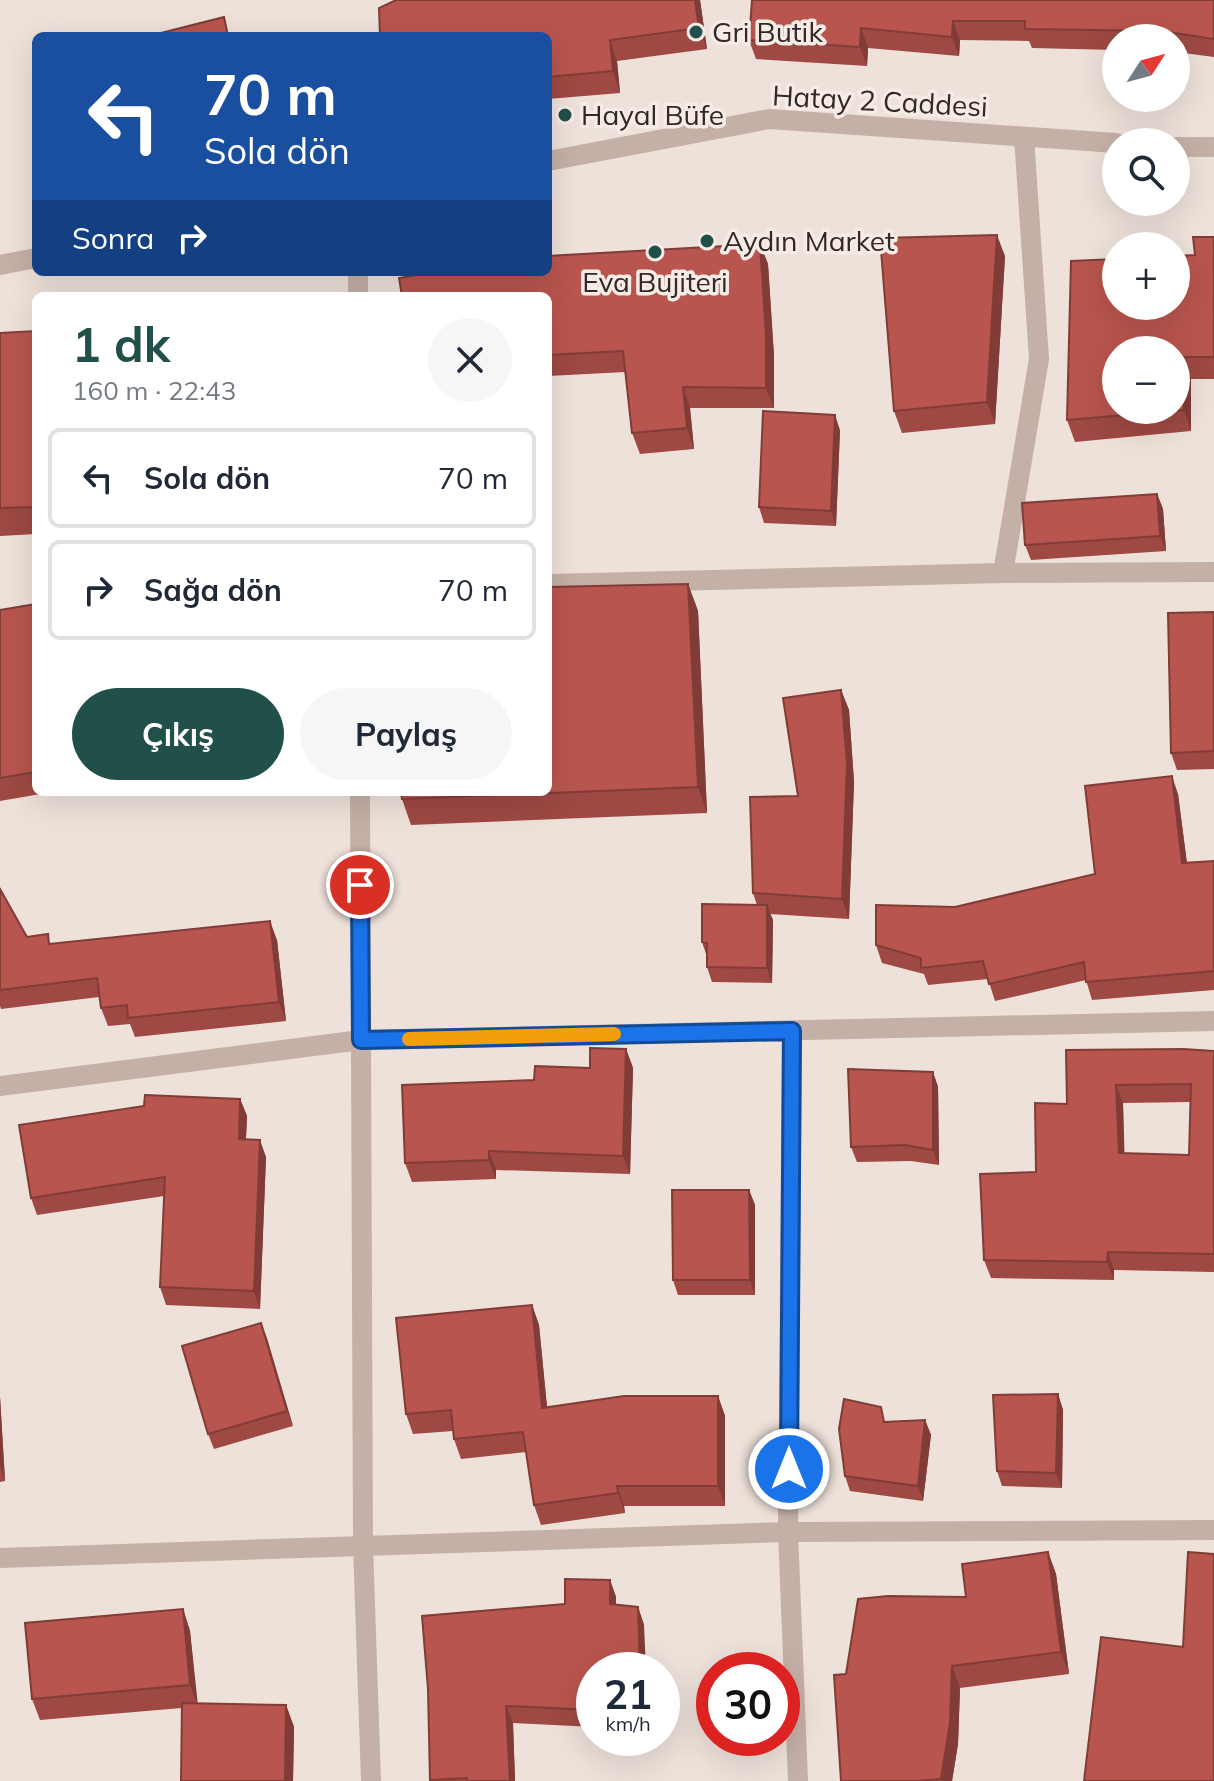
<!DOCTYPE html>
<html lang="tr">
<head>
<meta charset="utf-8">
<style>
	:root { --surface:#fff; --page:#f6f6f7; --text:#1f2937; --muted:#747a83; --line:#e0e1e3; --accent:#214f4a }
	body { margin:0; font-family:Mulish,sans-serif; background:var(--page); color:var(--text); height:100vh; display:flex; flex-direction:column; font-size:30px; white-space:nowrap }
	* { box-sizing:border-box; margin:0 }
	p { font-size:26px; color:var(--muted) }
	.icon { flex:none; width:44px; height:44px; fill:none; stroke:currentColor; stroke-width:2; stroke-linecap:round; stroke-linejoin:round }
	.map { position:relative; flex:1; overflow:hidden }
	.drawer { position:absolute; left:32px; top:292px; width:520px; height:504px; display:flex; flex-direction:column; background:var(--surface); border-radius:12px; box-shadow:0 8px 32px #0002 }
	.drawer>* { flex:none }
	.top-card { position:absolute; left:32px; top:32px; width:520px; height:244px; border-radius:12px; box-shadow:0 8px 32px #0002; background:#1a4fa0; color:#fff; overflow:hidden }
	.needle { width:52px; rotate:54deg }
	.tools { position:absolute; left:1102px; top:24px; display:grid; gap:16px }
	.tools a { display:grid; place-items:center; width:88px; height:88px; border-radius:50%; background:var(--surface); box-shadow:0 8px 32px #0002; font-size:40px }
	.speed { position:absolute; left:576px; top:1652px; display:flex; gap:16px; font-size:40px; font-weight:700; text-align:center }
	.speed>* { display:grid; place-content:center; width:104px; height:104px; border-radius:50%; background:var(--surface); box-shadow:0 8px 32px #0002; line-height:1 }
	.speed small { font-size:20px; font-weight:400 }
	.speed .limit { border:12px solid #d22; background:#fff; color:#111 }
	.pin { position:absolute; display:grid; place-items:center; width:68px; height:68px; color:#fff; margin:-34px; border:4px solid #fff; border-radius:50%; box-shadow:0 2px 8px #0007 }
	.me { position:absolute; width:88px; margin:-44px; rotate:0deg; stroke-linejoin:round; filter:drop-shadow(0 0 6px #0008) }
	.turn { display:flex; align-items:center; gap:28px; height:168px; padding:0 40px; font-size:36px }
	.turn .icon { width:104px; height:104px; stroke-width:2.5 }
	.turn b { display:block; font-size:56px; line-height:68px }
	.then { display:flex; align-items:center; height:76px; padding:0 40px; background:#0003; gap:16px; font-size:30px }
	.round { display:grid; place-items:center; flex:none; width:84px; height:84px; border-radius:42px; background:var(--page) }
	.summary { display:flex; align-items:center; justify-content:space-between; height:136px; padding:0 40px }
	h1 { font-size:48px; font-weight:700; line-height:60px; color:var(--accent) }
	.button { display:flex; gap:16px; margin-top:auto; padding:16px 40px }
	.button a { flex:1; height:92px; border-radius:48px; background:var(--accent); color:#fff; font-size:32px; font-weight:700; line-height:92px; text-align:center }
	.button a+a { background:var(--page); color:var(--text) }
	ul { padding:0; list-style:none }
	li { display:flex; align-items:center; gap:24px; height:100px; margin:0 16px 12px; padding:0 24px; border:4px solid var(--line); border-radius:12px }
	li div { flex:1 }
	li b { display:block; font-size:30px }
	li em { font-style:normal }
	.map>svg:first-child { display:block }
	.lines { fill:none; stroke-linecap:round; stroke-linejoin:round }
	.minor { stroke:#c5b0a7; stroke-width:20 }
	.tertiary { stroke:#c5b0a7; stroke-width:20 }
	.wall { fill:#9e4943; fill-rule:evenodd }
	.shaded-wall { fill:#813c37 }
	.building { fill:#b8554e; stroke:#813c37; stroke-width:2; fill-rule:evenodd }
	.route-casing { stroke:#114b97; stroke-width:20 }
	.route { stroke:#1a73e8; stroke-width:14 }
	.slow { stroke:#f59e0b; stroke-width:14 }
	.poi-dot { fill:#214f4a; stroke:#f6ece5; stroke-width:3 }
	.labels { text-anchor:middle; stroke-width:7; stroke-linejoin:round; paint-order:stroke }
	.poi-label { font-size:28px; fill:#322827; stroke:#f6ece5; text-anchor:start }
	.street-label { font-size:28px; fill:#322827; stroke:#f6ece5 }
</style>
</head>
<body>
<div class="map">
<svg width="1214" height="1781" viewBox="0 0 1214 1781">
	<rect width="100%" height="100%" fill="#eee1da"/>
	<g class="lines">
		<g class="minor">
			<polyline points="358,272 358,296"/>
			<polyline points="1003,573 1039,359 1024,137"/>
			<polyline points="548,584 1003,573 1214,572"/>
			<polyline points="360,792 363,1545 371,1781"/>
			<polyline points="792,1031 788,1532 798,1781"/>
			<polyline points="0,1086 361,1040 1214,1021"/>
			<polyline points="0,1558 788,1532 1214,1530"/>
		</g>
		<g class="tertiary">
			<polyline points="1176,147 1214,147"/>
			<polyline points="548,161 769,119 1116,143"/>
			<polyline points="0,265 36,258"/>
		</g>
	</g>
	<g class="wall">
		<polygon points="700,0 707,49 617,61 620,93 548,99 548,36"/>
		<polygon points="752,0 1214,0 1214,57 1176,52 1176,38 1116,38 1116,50 1032,48 1029,41 960,40 959,56 868,48 867,66 756,59 749,40"/>
		<polygon points="1214,237 1214,379 1191,379 1191,431 1075,442 1067,420 1195,255"/>
		<polygon points="760,244 768,264 774,356 774,408 690,408 694,449 640,454 632,433 625,372 548,376 548,296"/>
		<polygon points="1005,256 995,424 902,433 894,411"/>
		<polygon points="36,331 36,534 0,536 0,333"/>
		<polygon points="840,430 836,526 764,523 759,507"/>
		<polygon points="1157,494 1163,509 1166,551 1031,560 1025,545"/>
		<polygon points="688,584 698,611 707,813 411,825 402,799"/>
		<polygon points="36,604 36,792 52,792 0,801 0,610"/>
		<polygon points="1214,612 1214,769 1177,770 1171,753"/>
		<polygon points="841,690 849,710 854,782 849,919 770,914 773,920 772,983 712,982 707,967 707,957 702,942 757,905 753,893 798,796"/>
		<polygon points="1178,794 1187,863 1214,861 1214,990 1092,1000 1086,980 995,1001 988,979 928,985 924,974 882,963 876,945 955,907 1095,874"/>
		<polygon points="0,889 27,937 52,944 277,940 286,1021 135,1037 130,1024 108,1026 101,1008 99,997 1,1009 0,1006"/>
		<polygon points="626,1049 633,1068 630,1174 496,1170 496,1179 412,1182 405,1163 534,1080 590,1068"/>
		<path d="M 1066,1050 L 1214,1051 L 1214,1272 L 1114,1270 L 1114,1280 L 991,1278 L 984,1260 L 1036,1172 L 1067,1104 ZM 1190,1102 L 1189,1155 L 1124,1153 L 1123,1103 Z"/>
		<polygon points="933,1072 938,1087 939,1165 911,1161 857,1162 851,1147"/>
		<polygon points="240,1099 247,1116 246,1139 266,1157 260,1309 166,1305 160,1287 164,1196 37,1215 31,1198"/>
		<polygon points="749,1190 755,1205 755,1295 678,1295 673,1280"/>
		<polygon points="532,1305 539,1325 547,1407 718,1396 725,1416 725,1506 624,1506 625,1513 541,1525 534,1505 526,1452 461,1459 454,1439 453,1431 413,1434 406,1414"/>
		<polygon points="261,1323 293,1426 214,1449 208,1434"/>
		<polygon points="1058,1394 1063,1410 1062,1488 1002,1486 997,1471"/>
		<polygon points="0,1397 5,1481 0,1482"/>
		<polygon points="925,1420 931,1435 923,1501 850,1491 845,1476 886,1422"/>
		<polygon points="1048,1552 1056,1574 1069,1674 960,1688 958,1744 952,1781 841,1781 846,1674 966,1597"/>
		<polygon points="610,1580 616,1597 616,1605 638,1607 644,1625 594,1670 594,1727 513,1723 515,1781 430,1781 428,1689 565,1604"/>
		<polygon points="183,1609 190,1631 197,1703 286,1705 294,1727 293,1781 181,1781 182,1708 40,1720 32,1699"/>
	</g>
	<g class="shaded-wall">
		<polygon points="695,0 700,0 707,49 699,28"/>
		<polygon points="953,21 960,40 959,56 952,37"/>
		<polygon points="861,28 868,48 867,66 860,47"/>
		<polygon points="610,40 617,61 620,93 613,71"/>
		<polygon points="997,235 1005,256 995,424 987,402"/>
		<polygon points="760,244 768,264 774,356 774,408 766,388"/>
		<polygon points="1183,357 1191,379 1191,431 1184,410"/>
		<polygon points="683,387 690,408 694,449 687,428"/>
		<polygon points="835,415 840,430 836,526 831,511"/>
		<polygon points="1157,494 1163,509 1166,551 1160,536"/>
		<polygon points="688,584 698,611 707,813 698,787"/>
		<polygon points="841,690 849,710 854,782 849,919 842,899"/>
		<polygon points="1172,776 1178,794 1189,880 1182,863"/>
		<polygon points="767,905 773,920 772,983 767,968"/>
		<polygon points="270,921 277,940 286,1021 279,1002"/>
		<polygon points="626,1049 633,1068 630,1174 623,1156"/>
		<polygon points="933,1072 938,1087 939,1165 933,1150"/>
		<polygon points="1116,1085 1123,1103 1125,1171 1119,1153"/>
		<polygon points="240,1099 247,1116 245,1157 239,1139"/>
		<polygon points="260,1140 266,1157 260,1309 254,1291"/>
		<polygon points="489,1151 496,1170 496,1179 489,1160"/>
		<polygon points="749,1190 755,1205 755,1295 750,1280"/>
		<polygon points="1108,1252 1114,1270 1114,1280 1107,1262"/>
		<polygon points="532,1305 539,1325 549,1428 542,1408"/>
		<polygon points="261,1323 267,1338 293,1426 287,1411"/>
		<polygon points="1058,1394 1063,1410 1062,1488 1056,1473"/>
		<polygon points="718,1396 725,1416 725,1506 718,1486"/>
		<polygon points="0,1397 5,1481 0,1466"/>
		<polygon points="925,1420 931,1435 923,1501 918,1486"/>
		<polygon points="617,1486 624,1506 625,1513 618,1493"/>
		<polygon points="1048,1552 1056,1574 1069,1674 1061,1652"/>
		<polygon points="610,1580 616,1597 616,1622 610,1604"/>
		<polygon points="638,1607 644,1625 646,1670 640,1670"/>
		<polygon points="183,1609 190,1631 198,1706 190,1685"/>
		<polygon points="952,1666 960,1688 958,1744 952,1781 942,1781"/>
		<polygon points="286,1705 294,1727 293,1781 285,1781"/>
		<polygon points="506,1706 513,1723 515,1781 510,1781"/>
	</g>
	<g class="building">
		<polygon points="396,0 695,0 699,28 610,40 613,71 548,77 548,36 380,36 379,8"/>
		<polygon points="752,0 1214,0 1214,39 1161,31 1025,29 1025,21 953,21 952,37 861,28 860,47 749,40"/>
		<polygon points="224,17 228,36 149,36"/>
		<polygon points="997,235 987,402 894,411 880,238"/>
		<path d="M 1193,237 L 1214,237 L 1214,357 L 1183,357 L 1184,410 L 1067,420 L 1071,261 L 1116,259 L 1116,306 L 1176,306 L 1176,256 L 1195,255 ZM 1116,350 L 1176,350 L 1176,410 L 1116,410 Z"/>
		<polygon points="760,244 766,335 766,388 683,387 687,428 632,433 623,351 548,355 548,296 402,296 399,278 434,272 548,272 548,256"/>
		<polygon points="36,331 36,507 0,508 0,333"/>
		<polygon points="763,411 835,415 831,511 759,507"/>
		<polygon points="1157,494 1160,536 1025,545 1022,503"/>
		<polygon points="688,584 698,787 402,799 401,792 548,792 548,587"/>
		<polygon points="36,604 36,772 0,778 0,610"/>
		<polygon points="1214,612 1214,751 1171,753 1168,613"/>
		<polygon points="841,690 847,763 842,899 753,893 750,797 798,796 783,698"/>
		<polygon points="1172,776 1182,863 1214,861 1214,971 1086,982 1084,962 989,984 983,961 921,968 921,958 876,945 876,905 955,907 1095,874 1085,786"/>
		<polygon points="0,889 27,937 48,934 49,944 270,921 279,1002 128,1018 127,1005 101,1008 97,978 0,990"/>
		<polygon points="702,904 767,905 767,968 707,967 707,943 702,942"/>
		<polygon points="590,1048 626,1049 623,1156 489,1151 489,1160 405,1163 402,1085 534,1080 535,1066 590,1068"/>
		<path d="M 1183,1049 L 1214,1051 L 1214,1254 L 1108,1252 L 1107,1262 L 984,1260 L 980,1174 L 1036,1172 L 1035,1103 L 1067,1104 L 1066,1050 ZM 1191,1084 L 1189,1155 L 1119,1153 L 1116,1085 Z"/>
		<polygon points="848,1069 933,1072 933,1150 905,1145 851,1147"/>
		<polygon points="145,1095 240,1099 239,1139 260,1140 254,1291 160,1287 165,1177 31,1198 19,1125 144,1106"/>
		<polygon points="672,1190 749,1190 750,1280 673,1280"/>
		<polygon points="532,1305 542,1408 624,1396 718,1396 718,1486 617,1486 618,1493 534,1505 523,1432 454,1439 451,1410 406,1414 396,1318"/>
		<polygon points="261,1323 287,1411 208,1434 182,1346"/>
		<polygon points="1058,1394 1056,1473 997,1471 993,1395"/>
		<polygon points="844,1399 881,1407 884,1422 925,1420 918,1486 845,1476 839,1429"/>
		<polygon points="1048,1552 1061,1652 952,1666 950,1722 941,1779 916,1781 841,1781 834,1675 846,1674 858,1599 888,1596 966,1597 962,1564"/>
		<polygon points="1188,1552 1214,1554 1214,1781 1084,1781 1101,1637 1183,1647"/>
		<polygon points="565,1579 610,1580 610,1604 638,1607 640,1670 594,1670 594,1710 506,1706 510,1781 467,1781 467,1778 430,1780 428,1689 422,1616 565,1604"/>
		<polygon points="183,1609 190,1685 32,1699 25,1623"/>
		<polygon points="182,1703 286,1705 285,1781 181,1781"/>
	</g>
	<g class="lines">
		<g class="route-casing">
			<polyline id="route" points="360,885 361,1040 792,1031 789,1469"/>
		</g>
		<use href="#route" class="route"/>
		<polyline class="slow" points="409,1039 614,1034"/>
	</g>
	<g class="poi-dot">
		<circle cx="696" cy="32" r="8"/>
		<circle cx="565" cy="115" r="8"/>
		<circle cx="707" cy="241" r="8"/>
		<circle cx="655" cy="252" r="8"/>
	</g>
	<g class="labels">
		<g class="poi-label">
			<text x="712" y="42">Gri Butik</text>
			<text x="581" y="125">Hayal Büfe</text>
			<text x="723" y="251">Aydın Market</text>
			<text x="655" y="292" text-anchor="middle">Eva Bujiteri</text>
		</g>
		<g class="street-label">
			<text transform="translate(880 101) rotate(3)" y="10">Hatay 2 Caddesi</text>
		</g>
	</g>
</svg>
<div class="tools">
<a><svg class="needle" viewBox="-14 -14 28 28"><path d="M0-13l5 13h-10z" fill="#e53935"/><path d="M0 13l5-13h-10z" fill="#747a83"/></svg></a>
<a><svg class="icon" aria-label="search" viewBox="0 0 24 24"><circle cx="10" cy="10" r="6"/><path d="M15 15l6 6"/></svg></a>
<a>+</a>
<a>−</a>
</div>
<div class="speed"><div>21<small>km/h</small></div><div class="limit">30</div></div>
<div class="pin" style="left:360px;top:885px;background:#d93025"><svg class="icon" aria-label="arrive" viewBox="0 0 24 24"><path d="M6 21V4h12l-3 4 3 4H6"/></svg></div>
<svg class="me" style="left:789px;top:1469px" viewBox="-20 -20 40 40"><circle r="17" fill="#1a73e8" stroke="#fff" stroke-width="3"/><path d="M0-11L8 9 0 5-8 9z" fill="#fff"/></svg>
<div class="top-card">
<div class="turn"><svg class="icon" aria-label="left" viewBox="0 0 24 24"><path d="M17 20v-9H6M10 6l-5 5 5 5"/></svg><div><b>70 m</b>Sola dön</div></div>
<div class="then">Sonra<svg class="icon" aria-label="right" viewBox="0 0 24 24"><path d="M7 20v-9h11M14 6l5 5-5 5"/></svg></div>
</div>
<section class="drawer">
<div class="summary"><div><h1>1 dk</h1><p>160 m · 22:43</p></div><a class="round"><svg class="icon" aria-label="close" viewBox="0 0 24 24"><path d="M6 6l12 12M18 6L6 18"/></svg></a></div>
<ul>
<li><svg class="icon" aria-label="left" viewBox="0 0 24 24"><path d="M17 20v-9H6M10 6l-5 5 5 5"/></svg><div><b>Sola dön</b></div><em>70 m</em></li>
<li><svg class="icon" aria-label="right" viewBox="0 0 24 24"><path d="M7 20v-9h11M14 6l5 5-5 5"/></svg><div><b>Sağa dön</b></div><em>70 m</em></li>
</ul>
<div class="button"><a>Çıkış</a><a>Paylaş</a></div>
</section>
</div>
</body>
</html>
